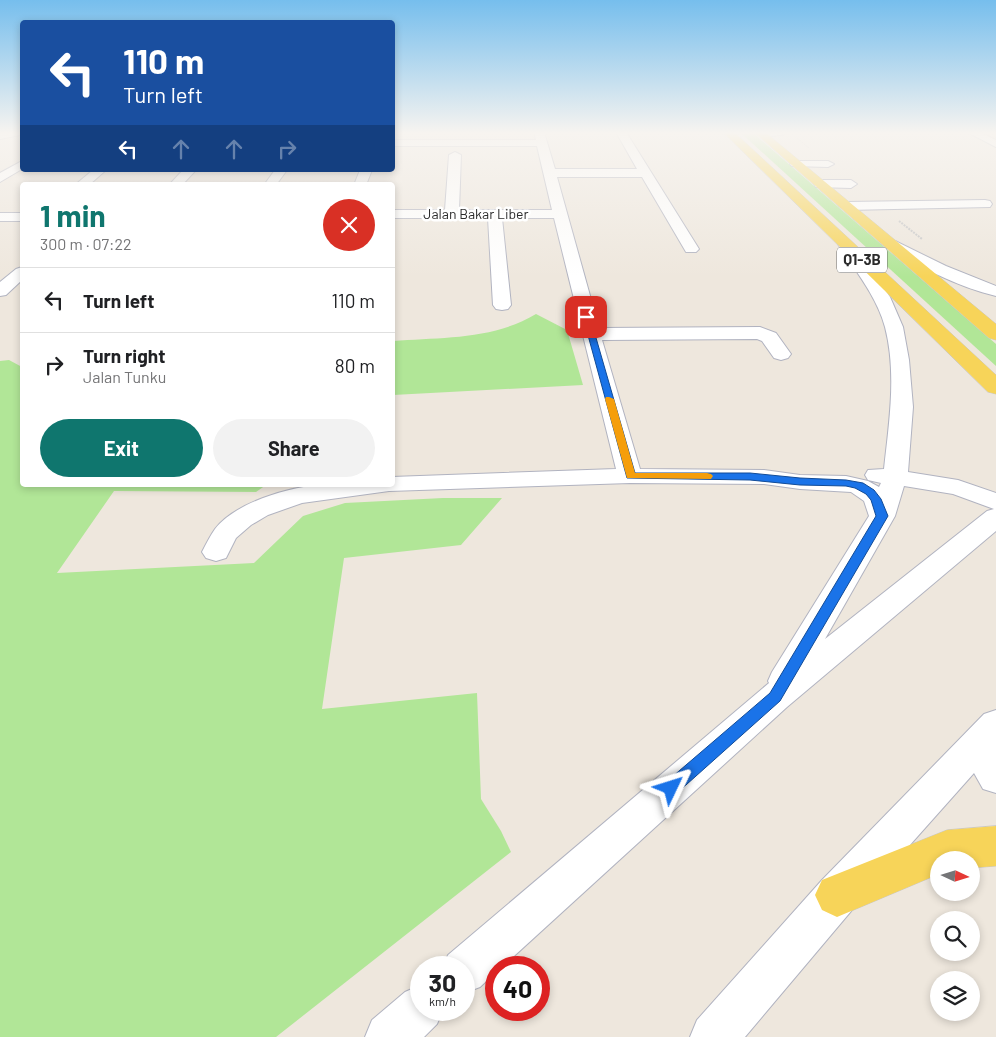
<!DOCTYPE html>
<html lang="en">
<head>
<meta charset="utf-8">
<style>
	:root { --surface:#fff; --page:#f2f2f2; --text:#202124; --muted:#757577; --line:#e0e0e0; --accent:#0f766e }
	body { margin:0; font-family:Barlow,sans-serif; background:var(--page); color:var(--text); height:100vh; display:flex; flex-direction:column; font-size:19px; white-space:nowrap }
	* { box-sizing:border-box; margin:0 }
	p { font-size:16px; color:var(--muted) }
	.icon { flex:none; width:28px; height:28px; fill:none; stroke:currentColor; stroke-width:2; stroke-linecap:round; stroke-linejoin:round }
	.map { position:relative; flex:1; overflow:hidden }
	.side { position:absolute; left:20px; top:182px; width:375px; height:305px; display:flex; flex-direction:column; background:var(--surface); border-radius:5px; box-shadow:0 2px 8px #0003 }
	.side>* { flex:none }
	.guide { position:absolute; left:20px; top:20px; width:375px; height:152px; border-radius:5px; box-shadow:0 2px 8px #0003; background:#1a4fa0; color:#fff; overflow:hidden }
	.needle { width:32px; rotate:94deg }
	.controls { position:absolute; left:930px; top:851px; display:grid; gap:10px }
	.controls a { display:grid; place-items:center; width:50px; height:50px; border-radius:50%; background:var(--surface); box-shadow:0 2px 8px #0003; font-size:25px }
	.speed { position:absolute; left:410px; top:956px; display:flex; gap:10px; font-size:25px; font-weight:700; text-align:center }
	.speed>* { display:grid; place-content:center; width:65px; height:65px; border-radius:50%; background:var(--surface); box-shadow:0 2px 8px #0003; line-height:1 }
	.speed small { font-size:12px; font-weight:400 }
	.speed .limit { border:8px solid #d22; background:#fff; color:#111 }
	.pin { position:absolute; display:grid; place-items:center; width:42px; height:42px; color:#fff; margin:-21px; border-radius:10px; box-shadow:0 2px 8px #0006 }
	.me { position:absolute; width:55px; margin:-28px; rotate:49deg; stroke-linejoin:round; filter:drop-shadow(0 0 4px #0008) }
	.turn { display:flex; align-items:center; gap:18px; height:105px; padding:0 20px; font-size:22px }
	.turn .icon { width:65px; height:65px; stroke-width:2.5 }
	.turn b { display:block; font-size:35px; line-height:42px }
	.lanes { display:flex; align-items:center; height:48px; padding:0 20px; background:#0003; justify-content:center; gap:25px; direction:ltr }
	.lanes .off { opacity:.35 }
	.round { display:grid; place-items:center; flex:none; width:52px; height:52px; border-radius:26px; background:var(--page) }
	.headline { display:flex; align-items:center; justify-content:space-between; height:85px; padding:0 20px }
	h1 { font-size:30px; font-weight:700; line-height:38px; color:var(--accent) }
	.action { display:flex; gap:10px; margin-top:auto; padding:10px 20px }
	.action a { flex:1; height:58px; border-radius:30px; background:var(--accent); color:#fff; font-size:20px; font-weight:700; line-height:58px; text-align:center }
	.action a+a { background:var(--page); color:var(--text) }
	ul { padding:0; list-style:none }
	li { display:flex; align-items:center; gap:15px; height:65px; padding:0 20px; border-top:1px solid var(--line) }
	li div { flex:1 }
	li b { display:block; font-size:19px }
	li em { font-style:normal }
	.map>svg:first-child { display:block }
	.green { fill:#b1e697 }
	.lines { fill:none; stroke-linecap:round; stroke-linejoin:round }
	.minor-casing { stroke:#b1b3c0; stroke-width:2 }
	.major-casing { stroke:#c8c8c8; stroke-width:1 }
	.path-far1 { stroke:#c8c8c8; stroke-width:1; stroke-dasharray:2 1; stroke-linecap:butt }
	.path { stroke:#c8c8c8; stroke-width:2; stroke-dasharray:2 1; stroke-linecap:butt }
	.minor { fill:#fff; fill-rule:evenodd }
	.major { fill:#f7d459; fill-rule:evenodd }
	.route { fill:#1a73e8; stroke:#114b97 }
	.slow { fill:#f59e0b }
	.labels { text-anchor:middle; stroke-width:5; stroke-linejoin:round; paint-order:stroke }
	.far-street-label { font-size:14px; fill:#2b2b2b; stroke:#fff }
	.shield { fill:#fff; stroke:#6b6b6b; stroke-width:1 }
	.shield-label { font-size:15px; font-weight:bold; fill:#2b2b2b }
</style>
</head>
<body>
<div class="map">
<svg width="996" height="1037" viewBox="0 0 996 1037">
	<rect width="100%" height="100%" fill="#eee7dd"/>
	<g class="green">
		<polygon points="740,132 752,132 996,344 996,366"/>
		<path d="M 536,314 L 567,330 L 583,385 L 393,395 L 393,341 C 441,337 493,340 536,314 Z"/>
		<polygon points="9,360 22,367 22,485 266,485 256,492 114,491 57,573 254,563 303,516 345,503 443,498 502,498 461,545 344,558 322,709 477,693 481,799 501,831 511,852 276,1037 0,1037 0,361"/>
	</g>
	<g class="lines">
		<g class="minor-casing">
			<g id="minor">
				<polygon points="6,132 20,132 21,133 20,135 0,139 0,133"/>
				<path d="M 534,132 L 544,132 L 555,169 L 637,169 L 616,132 L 626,132 L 699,249 L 696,252 L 686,252 L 642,177 L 557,177 L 599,328 L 760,327 L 776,333 L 791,354 L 788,358 L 781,360 L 774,358 L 762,341 L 757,339 L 602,340 L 640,469 L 764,470 L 800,475 L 846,476 L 868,481 L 879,487 L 881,483 L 868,480 L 865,475 L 868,470 L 884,469 C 889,423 897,373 885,327 C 877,297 855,270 838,244 L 840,241 L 850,241 L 890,297 L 903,327 L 909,360 L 913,407 L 908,472 L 958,480 L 996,493 L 996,531 L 787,707 L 501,968 L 496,968 L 496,972 L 480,987 L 464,993 L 464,968 L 443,968 L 448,955 L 769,683 L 768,681 L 772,672 L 869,516 L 864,501 L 851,492 L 800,489 L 764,484 L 630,483 L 389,491 L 302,503 L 268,515 L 251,525 L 236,538 L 226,558 L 216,561 L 206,558 L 202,552 C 206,544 210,536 215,529 C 235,503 288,487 320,485 C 344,483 368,485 392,485 L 392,477 L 616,469 L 554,218 L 502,218 L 511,305 L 508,309 L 502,310 L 496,309 L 493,305 L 488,218 L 392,218 L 392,210 L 445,210 L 449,155 L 455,152 L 461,155 L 459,210 L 552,210 L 537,146 L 392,146 L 392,140 L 536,140 ZM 904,486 L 953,494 L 994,509 L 987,511 L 825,639 L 895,516 Z"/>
				<path d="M 755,132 L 788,132 C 782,137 761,137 755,132 Z"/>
				<polygon points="967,132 979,132 996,140 996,147"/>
				<polygon points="22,161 22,169 0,182 0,173"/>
				<polygon points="796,161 828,161 834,164 828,167 792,166 790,164"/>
				<polygon points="93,170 106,170 89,185 75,185"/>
				<polygon points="183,170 196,170 182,185 169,185"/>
				<polygon points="275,170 287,170 276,185 264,185"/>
				<polygon points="360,170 372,170 366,185 354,185"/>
				<polygon points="820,180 851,180 857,184 851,188 816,187 814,184"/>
				<polygon points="985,200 990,201 992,204 990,207 846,210 839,206 846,202"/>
				<rect x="0" y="213" width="22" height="8"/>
				<path d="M 887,237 L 946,266 L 996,286 L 996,296 C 955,286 918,266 882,244 L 880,241 L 882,238 Z"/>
				<polygon points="22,267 22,280 6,295 0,296 0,282 16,269"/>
				<polygon points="996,710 996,793 983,789 974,773 852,910 745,1037 690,1037 697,1020 822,880 984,714"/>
				<polygon points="421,985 421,1010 443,1010 437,1024 424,1037 365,1037 372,1020 405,992"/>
			</g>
		</g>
		<g class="major-casing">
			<g id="major">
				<polygon points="723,132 734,132 996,375 996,394 988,392"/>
				<polygon points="754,132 765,132 996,324 996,340 989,338"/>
				<polygon points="996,826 996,866 971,868 971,860 939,860 939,874 837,917 822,910 815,895 822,880 947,830"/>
			</g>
		</g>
		<polyline class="path-far1" points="797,138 809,148"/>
		<polyline class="path" points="899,221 922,239"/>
		<use href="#minor" class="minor"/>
		<use href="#major" class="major"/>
	</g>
	<linearGradient id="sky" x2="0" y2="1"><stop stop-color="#76beed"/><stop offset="0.48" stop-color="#f7f4f0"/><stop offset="1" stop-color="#f7f4f0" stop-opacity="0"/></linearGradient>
	<rect width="996" height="277" fill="url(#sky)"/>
	<polygon class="route" points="586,314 590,317 635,473 750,473 800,478 846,480 863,483 874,490 881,499 888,516 780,701 677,793 671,795 665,793 663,788 665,783 770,693 876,516 871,500 866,494 855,488 846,486 800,485 750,480 627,478 583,317"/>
	<polygon class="slow" points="606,397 609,397 614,399 635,473 707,473 711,474 713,476 711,479 627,478 605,399"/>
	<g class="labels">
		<g class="far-street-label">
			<text x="476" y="219">Jalan Bakar Liber</text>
		</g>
		<rect class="shield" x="837" y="247.5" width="50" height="25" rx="4"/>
		<g class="shield-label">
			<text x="862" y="265">Q1-3B</text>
		</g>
	</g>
</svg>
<div class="controls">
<a><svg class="needle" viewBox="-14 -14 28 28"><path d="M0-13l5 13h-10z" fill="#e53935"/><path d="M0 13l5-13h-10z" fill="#757577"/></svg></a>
<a><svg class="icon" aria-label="search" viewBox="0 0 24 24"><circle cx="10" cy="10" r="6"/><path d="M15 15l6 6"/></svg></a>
<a><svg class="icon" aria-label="layers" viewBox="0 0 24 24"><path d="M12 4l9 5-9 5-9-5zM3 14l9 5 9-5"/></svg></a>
</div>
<div class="speed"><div>30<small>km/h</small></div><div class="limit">40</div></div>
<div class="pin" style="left:586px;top:317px;background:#d93025"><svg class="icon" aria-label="arrive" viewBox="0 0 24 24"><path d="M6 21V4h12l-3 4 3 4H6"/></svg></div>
<svg class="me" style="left:671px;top:788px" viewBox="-20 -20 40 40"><path d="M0-17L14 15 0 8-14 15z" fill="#1a73e8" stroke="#fff" stroke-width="4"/></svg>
<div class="guide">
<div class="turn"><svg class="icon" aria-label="left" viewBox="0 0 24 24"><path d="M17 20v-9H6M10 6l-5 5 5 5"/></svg><div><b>110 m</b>Turn left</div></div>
<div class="lanes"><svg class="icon" aria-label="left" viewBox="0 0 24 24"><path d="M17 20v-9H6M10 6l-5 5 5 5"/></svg><svg class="icon off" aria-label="ahead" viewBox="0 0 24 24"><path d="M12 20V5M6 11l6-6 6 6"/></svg><svg class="icon off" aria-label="ahead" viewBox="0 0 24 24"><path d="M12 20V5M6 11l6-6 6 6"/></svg><svg class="icon off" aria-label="right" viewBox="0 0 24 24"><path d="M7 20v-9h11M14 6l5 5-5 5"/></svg></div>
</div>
<section class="side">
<div class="headline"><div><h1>1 min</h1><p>300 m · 07:22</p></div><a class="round" style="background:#d93025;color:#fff"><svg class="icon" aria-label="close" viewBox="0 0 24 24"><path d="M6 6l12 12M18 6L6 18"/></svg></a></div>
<ul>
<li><svg class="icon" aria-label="left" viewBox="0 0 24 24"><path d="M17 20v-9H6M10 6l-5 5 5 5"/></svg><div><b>Turn left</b></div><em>110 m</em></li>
<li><svg class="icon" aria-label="right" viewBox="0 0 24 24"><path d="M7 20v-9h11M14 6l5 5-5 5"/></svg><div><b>Turn right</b><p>Jalan Tunku</p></div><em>80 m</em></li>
</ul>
<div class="action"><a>Exit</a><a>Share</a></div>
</section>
</div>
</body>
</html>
